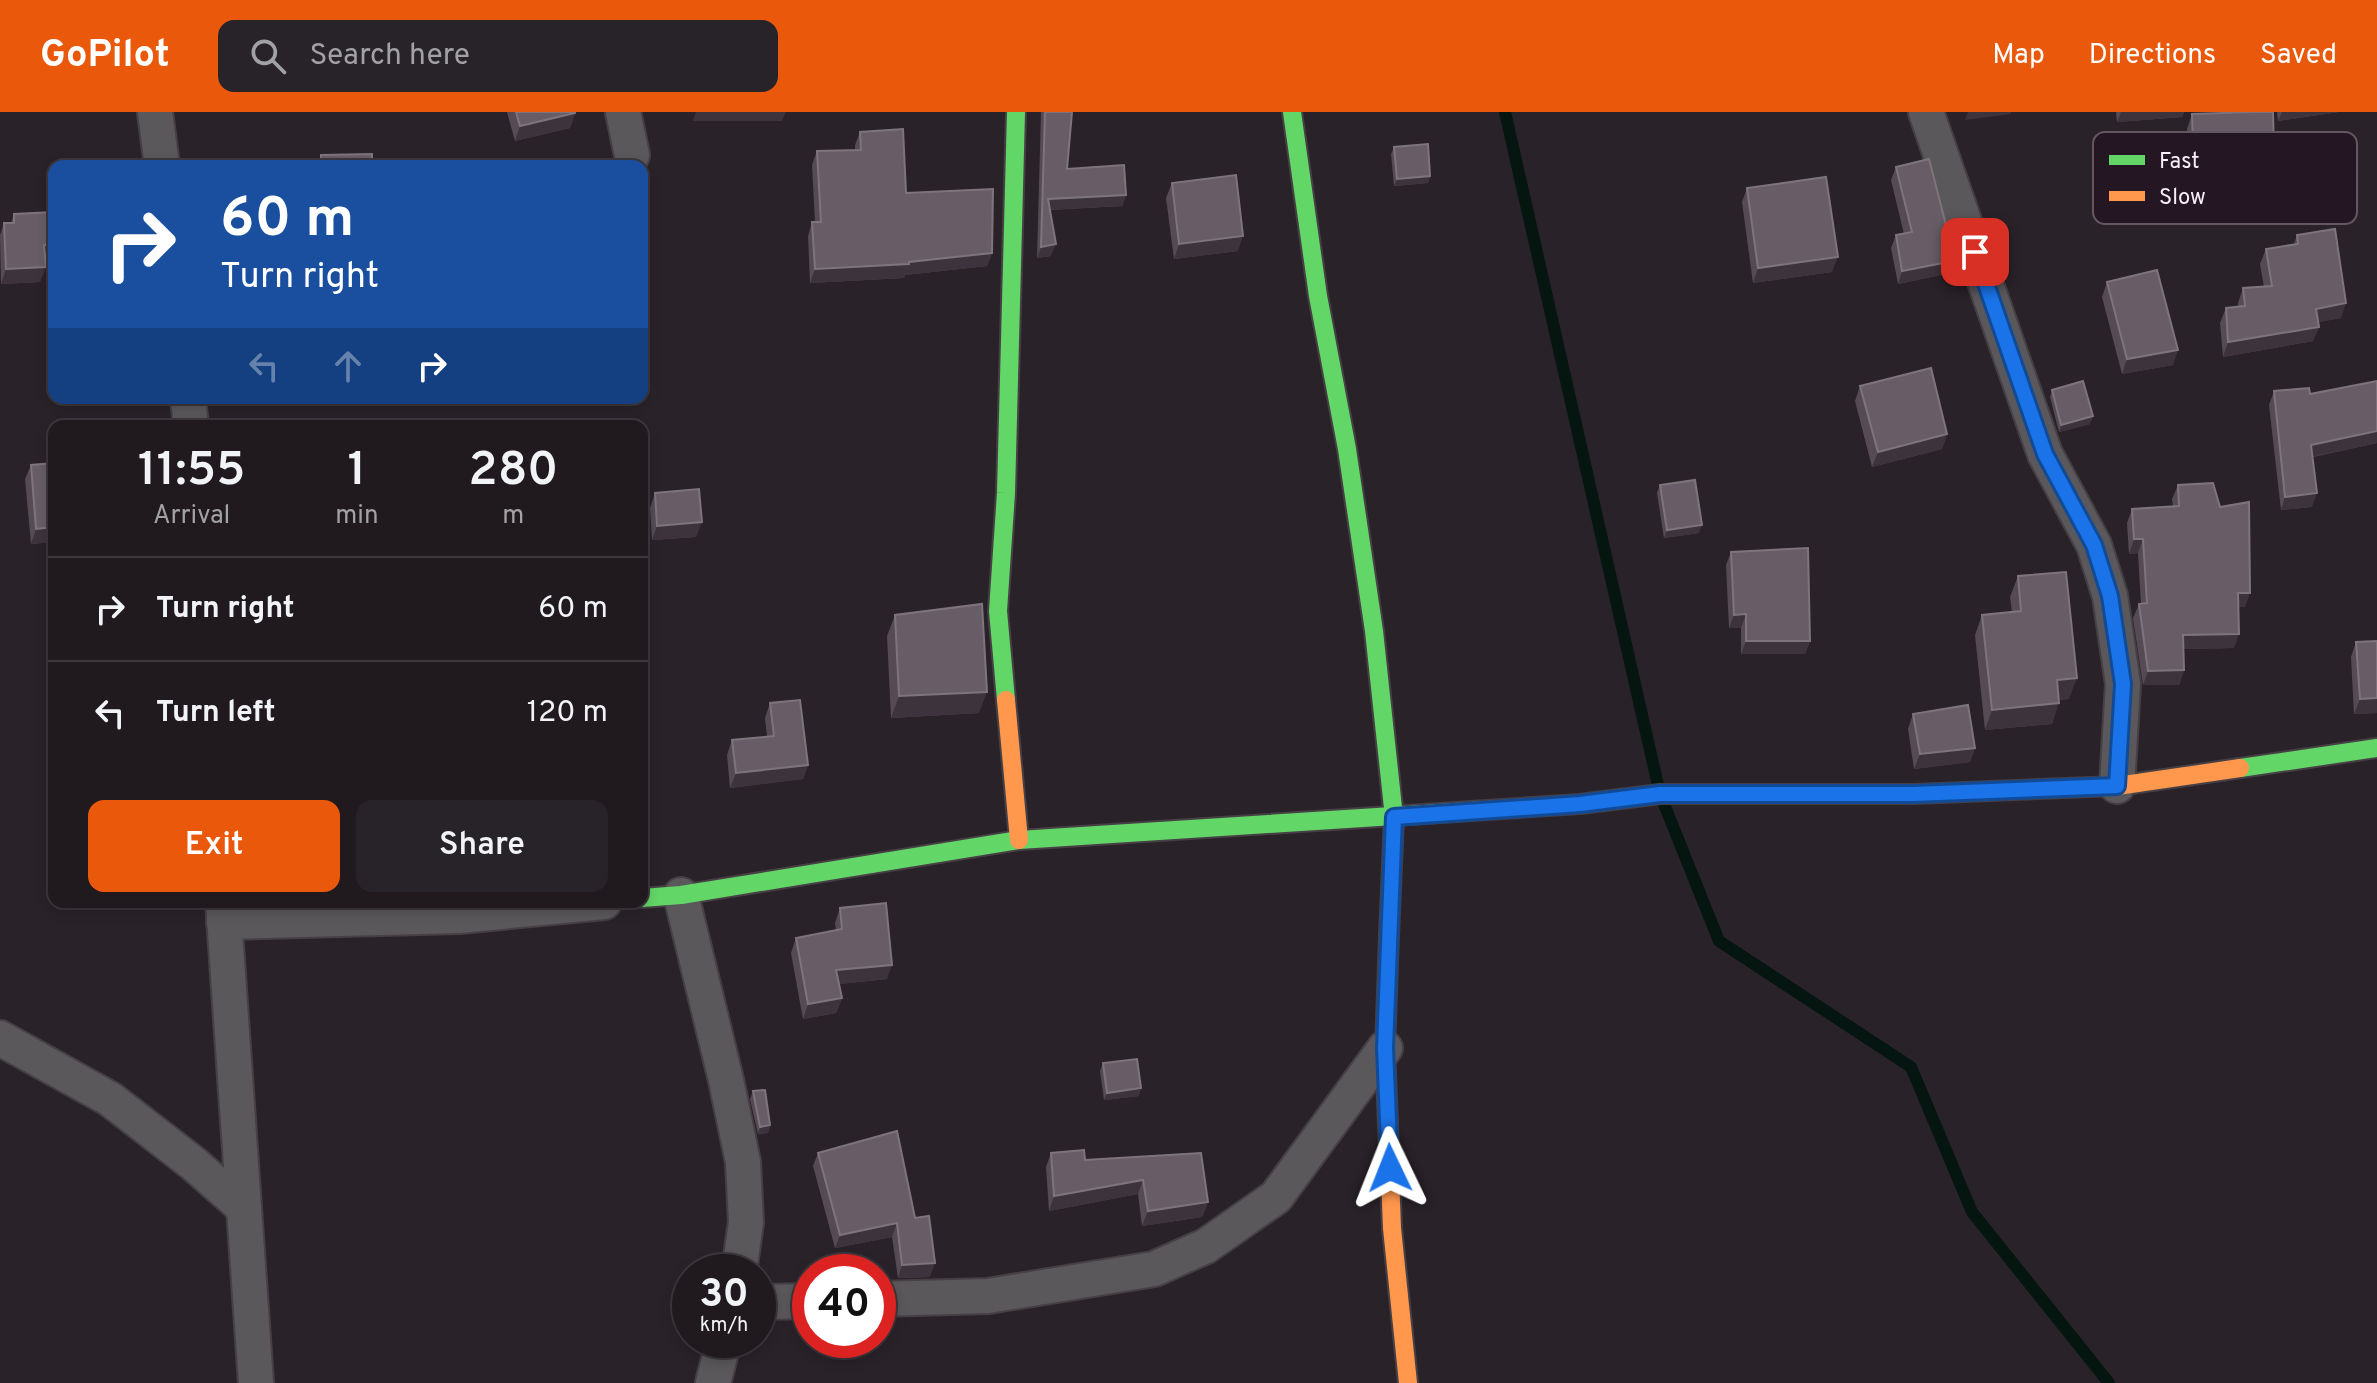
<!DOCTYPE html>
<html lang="en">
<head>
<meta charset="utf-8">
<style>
	:root { --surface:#201a1f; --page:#282328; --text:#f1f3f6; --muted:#a2a1a4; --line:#3d383d; --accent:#ea580c }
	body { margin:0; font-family:Overpass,sans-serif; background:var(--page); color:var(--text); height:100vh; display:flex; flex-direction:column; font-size:30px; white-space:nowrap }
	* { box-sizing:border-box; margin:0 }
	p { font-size:26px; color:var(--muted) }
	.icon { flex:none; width:44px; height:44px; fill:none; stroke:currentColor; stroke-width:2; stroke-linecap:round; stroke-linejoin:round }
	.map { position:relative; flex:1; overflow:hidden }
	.details { position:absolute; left:48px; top:308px; width:600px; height:488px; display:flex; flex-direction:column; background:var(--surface); border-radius:16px; box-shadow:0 4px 12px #0003,0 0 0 2px var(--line) }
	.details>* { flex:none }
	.top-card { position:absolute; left:48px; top:48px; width:600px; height:244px; border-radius:16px; box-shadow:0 4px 12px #0003,0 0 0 2px var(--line); background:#1a4fa0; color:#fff; overflow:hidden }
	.speed { position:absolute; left:672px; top:1142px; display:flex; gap:16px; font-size:40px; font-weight:700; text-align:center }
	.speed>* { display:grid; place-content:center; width:104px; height:104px; border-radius:50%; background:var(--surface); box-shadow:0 4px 12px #0003,0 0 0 2px var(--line); line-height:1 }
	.speed small { font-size:20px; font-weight:400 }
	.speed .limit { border:12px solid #d22; background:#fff; color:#111 }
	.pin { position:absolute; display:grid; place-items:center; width:68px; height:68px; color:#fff; margin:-34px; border-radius:16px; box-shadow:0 4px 12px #0006 }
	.me { position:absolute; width:88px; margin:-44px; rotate:358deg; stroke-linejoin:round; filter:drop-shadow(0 0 6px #0008) }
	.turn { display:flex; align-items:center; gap:28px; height:168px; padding:0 40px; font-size:36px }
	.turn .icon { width:104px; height:104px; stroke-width:2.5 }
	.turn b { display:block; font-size:56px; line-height:68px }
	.lanes { display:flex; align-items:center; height:76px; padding:0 40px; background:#0003; justify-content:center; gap:40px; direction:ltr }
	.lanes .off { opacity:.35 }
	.eta { display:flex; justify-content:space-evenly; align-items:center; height:136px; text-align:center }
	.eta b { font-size:48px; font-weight:600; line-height:56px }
	.action { display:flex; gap:16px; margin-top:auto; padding:16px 40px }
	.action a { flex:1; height:92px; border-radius:16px; background:var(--accent); color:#fff; font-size:32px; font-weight:600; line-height:92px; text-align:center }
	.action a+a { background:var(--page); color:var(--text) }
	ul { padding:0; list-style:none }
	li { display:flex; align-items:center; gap:24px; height:104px; padding:0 40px; border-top:2px solid var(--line) }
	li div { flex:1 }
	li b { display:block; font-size:30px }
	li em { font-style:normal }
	header { display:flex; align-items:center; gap:48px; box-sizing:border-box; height:112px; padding:0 40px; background:var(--accent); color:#fff }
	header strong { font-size:38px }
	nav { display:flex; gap:44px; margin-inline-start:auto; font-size:28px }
	.search { width:560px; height:72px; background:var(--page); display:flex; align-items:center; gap:20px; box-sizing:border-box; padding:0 28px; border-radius:16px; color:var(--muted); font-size:30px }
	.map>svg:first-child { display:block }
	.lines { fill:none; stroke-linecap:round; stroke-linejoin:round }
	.stream { stroke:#05150f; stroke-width:12 }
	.street-casing { stroke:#464045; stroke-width:38 }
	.fast-casing { stroke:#464045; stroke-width:22 }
	.slow-casing { stroke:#464045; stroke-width:22 }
	.street { stroke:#5b585b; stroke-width:34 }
	.fast { stroke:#63d668; stroke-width:18 }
	.slow { stroke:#ff974d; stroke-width:18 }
	.wall { fill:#564b54 }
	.shaded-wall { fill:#3d333c }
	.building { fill:#685d66; stroke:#7e747c; stroke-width:2 }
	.route-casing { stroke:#114b97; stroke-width:20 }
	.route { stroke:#1a73e8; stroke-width:14 }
	.key { fill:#241622; stroke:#645762; stroke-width:2 }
	.key-label { font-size:22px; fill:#f9eff7 }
</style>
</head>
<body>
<header>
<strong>GoPilot</strong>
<div class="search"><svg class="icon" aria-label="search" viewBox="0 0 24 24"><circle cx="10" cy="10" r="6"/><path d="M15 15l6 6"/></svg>Search here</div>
<nav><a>Map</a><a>Directions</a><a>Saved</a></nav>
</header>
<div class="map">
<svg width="2377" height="1271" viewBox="0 0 2377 1271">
	<rect width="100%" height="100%" fill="#2a2229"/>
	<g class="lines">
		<polyline class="stream" points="1505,0 1660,682 1719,829 1911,955 1972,1100 2109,1271"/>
		<g class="street-casing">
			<g id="street">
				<polyline points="155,0 162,54"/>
				<polyline points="623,0 632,43"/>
				<polyline points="1926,0 2045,342 2094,433 2110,484 2123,572 2117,674"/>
				<polyline points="188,286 191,314"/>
				<polyline points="681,783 726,968 743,1050 746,1110 739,1160"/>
				<polyline points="223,790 256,1271"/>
				<polyline points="224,810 459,804 604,790"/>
				<polyline points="0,926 110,987 194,1052 244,1096"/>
				<polyline points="878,1187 988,1184 1154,1157 1206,1134 1276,1085 1385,936"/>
				<polyline points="758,1190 810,1189"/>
				<polyline points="713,1271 724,1228"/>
			</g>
		</g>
		<g class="fast-casing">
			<g id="fast">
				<polyline points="1292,0 1318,184 1347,337 1374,519 1394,705 1389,824"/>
				<polyline points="1006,588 998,499 1006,381 1016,0"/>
				<polyline points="2240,656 2377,636"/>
				<polyline points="642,786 681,783 1019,728 1580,692 1660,682 1688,682"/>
			</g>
		</g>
		<g class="slow-casing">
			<g id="slow">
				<polyline points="1006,588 1019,728"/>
				<polyline points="1688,682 1914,682 2117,674 2240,656"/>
				<polyline points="1389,824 1385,936 1392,1116 1408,1271"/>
			</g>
		</g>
		<use href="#street" class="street"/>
		<use href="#fast" class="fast"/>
		<use href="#slow" class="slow"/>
	</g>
	<g class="wall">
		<polygon points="507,0 575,0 575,1 570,16 515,29"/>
		<polygon points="1041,0 1072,0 1067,57 1126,83 1122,94 1050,98 1051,144 1037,146"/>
		<polygon points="2116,0 2184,0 2182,5 2117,10"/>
		<polygon points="2277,0 2339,0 2278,9"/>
		<polygon points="2192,2 2274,38 2269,53 2237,54 2238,58 2232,73 2189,75 2187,17"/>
		<polygon points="860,20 906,81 992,141 987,154 905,163 904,166 810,171 808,124 812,110 815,110 812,53 817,39 855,38 855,33"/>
		<polygon points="1394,35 1430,64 1428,71 1394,74 1391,42"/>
		<polygon points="1896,55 1960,159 1898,172 1891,136 1896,123 1904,122 1891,68"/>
		<polygon points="1172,71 1238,139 1174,147 1166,86"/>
		<polygon points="1747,76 1832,160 1753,171 1742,90"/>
		<polygon points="54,100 54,147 45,147 40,170 1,172 0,123 4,111 11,111 14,102"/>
		<polygon points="2297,123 2341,206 2318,210 2319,215 2313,229 2223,245 2220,211 2226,196 2238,195 2238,191 2243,176 2264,175 2260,152 2266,137 2294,132"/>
		<polygon points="2107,170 2173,253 2122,262 2102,185"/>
		<polygon points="2377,269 2377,331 2313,345 2312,395 2281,398 2269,293 2274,279 2310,282"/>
		<polygon points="1860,274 1947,322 1942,337 1872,355 1855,289"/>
		<polygon points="2052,278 2090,312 2059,320 2050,285"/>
		<polygon points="54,351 54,430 31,432 25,367 31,353"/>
		<polygon points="1660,373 1699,421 1664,426 1657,381"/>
		<polygon points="2178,373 2245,495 2238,495 2234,536 2184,537 2184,558 2179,573 2143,573 2133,506 2139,492 2141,492 2138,441 2129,442 2127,411 2132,397 2173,394 2172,387"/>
		<polygon points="655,381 696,425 652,428 650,396"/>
		<polygon points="1731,440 1810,529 1805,542 1741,542 1741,516 1729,516 1726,453"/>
		<polygon points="2018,464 2069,587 2059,588 2052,612 1985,618 1975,523 1982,503 2012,500 2010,485"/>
		<polygon points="895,503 979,601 891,606 887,524"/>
		<polygon points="2356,530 2377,601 2354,602 2351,545"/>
		<polygon points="770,591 808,653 803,667 730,676 727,643 732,628 767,625 765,606"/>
		<polygon points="1913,602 1975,636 1970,650 1914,657 1908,617"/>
		<polygon points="840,796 887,867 839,872 842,886 836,901 803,907 791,841 796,826 836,819 835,811"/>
		<polygon points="1103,951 1139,984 1104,988 1100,959"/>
		<polygon points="753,979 770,1013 768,1021 758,1022 750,987"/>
		<polygon points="818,1041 915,1106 930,1165 898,1166 892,1125 835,1136 813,1054"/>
		<polygon points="1051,1041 1085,1048 1208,1090 1202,1105 1142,1114 1138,1082 1049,1099 1046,1055"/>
	</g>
	<g class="shaded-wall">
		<polygon points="696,0 786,0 782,9 693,9"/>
		<polygon points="1968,0 2011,0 2011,2 1965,8"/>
		<polygon points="2121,0 2184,0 2182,5 2117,10"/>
		<polygon points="2282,0 2339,0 2278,9"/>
		<polygon points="575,1 570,16 515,29 520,14"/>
		<polygon points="2274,38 2269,53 2232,54 2237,39"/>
		<polygon points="2238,58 2232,73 2189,75 2194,60"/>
		<polygon points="1430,64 1428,71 1394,74 1397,67"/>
		<polygon points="1126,83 1122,94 1044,98 1048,87"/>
		<polygon points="1243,124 1238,139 1174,147 1179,132"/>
		<polygon points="54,132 54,147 39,147 44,133"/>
		<polygon points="1056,132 1051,144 1037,146 1041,135"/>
		<polygon points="992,141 987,154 905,163 904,166 810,171 815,157"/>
		<polygon points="1838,145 1832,160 1753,171 1758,156"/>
		<polygon points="1964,147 1960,159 1898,172 1902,159"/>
		<polygon points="46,155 40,170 1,172 6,157"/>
		<polygon points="2346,191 2341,206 2310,212 2316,197"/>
		<polygon points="2319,215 2313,229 2223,245 2228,230"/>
		<polygon points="2178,238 2173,253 2122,262 2127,247"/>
		<polygon points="2093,304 2090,312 2059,320 2061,313"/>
		<polygon points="2377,319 2377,331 2306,346 2311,333"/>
		<polygon points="1947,322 1942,337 1872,355 1878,340"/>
		<polygon points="2317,381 2312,395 2281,398 2285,385"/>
		<polygon points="702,410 696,425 652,428 657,414"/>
		<polygon points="1702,413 1699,421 1664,426 1667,418"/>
		<polygon points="54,415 54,430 31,432 36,417"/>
		<polygon points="2134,427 2143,427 2138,441 2129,442"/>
		<polygon points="2238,481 2250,481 2245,495 2233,495"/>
		<polygon points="1746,502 1741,516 1729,516 1734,503"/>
		<polygon points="2239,522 2234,536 2178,537 2183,523"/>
		<polygon points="1746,529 1810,529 1805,542 1741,542"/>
		<polygon points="2184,558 2179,573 2143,573 2148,559"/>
		<polygon points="2077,566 2069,587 2050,589 2057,568"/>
		<polygon points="987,580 979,601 891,606 899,584"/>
		<polygon points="2377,586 2377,601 2354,602 2360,587"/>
		<polygon points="2059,591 2052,612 1985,618 1992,598"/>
		<polygon points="1975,636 1970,650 1914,657 1920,642"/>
		<polygon points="808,653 803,667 730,676 736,661"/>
		<polygon points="892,853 887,867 831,873 836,858"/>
		<polygon points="842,886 836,901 803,907 808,892"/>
		<polygon points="1141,976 1139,984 1104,988 1107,981"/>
		<polygon points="770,1013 768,1021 758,1022 760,1015"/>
		<polygon points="1143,1068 1138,1082 1049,1099 1054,1084"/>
		<polygon points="1208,1090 1202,1105 1142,1114 1148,1099"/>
		<polygon points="897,1111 892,1125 835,1136 840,1123"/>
		<polygon points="935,1151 930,1165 898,1166 902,1153"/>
	</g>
	<g class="building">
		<polygon points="516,0 575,0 575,1 520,14"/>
		<polygon points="1045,0 1072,0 1067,57 1124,53 1126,83 1048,87 1056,132 1041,135"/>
		<polygon points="2252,0 2273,0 2274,38 2237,39 2238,58 2194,60 2192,2"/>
		<polygon points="903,17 906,81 993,77 992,141 909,150 909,152 815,157 812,110 821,110 817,39 861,38 860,20"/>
		<polygon points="1428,32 1430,64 1397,67 1394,35"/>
		<polygon points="372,42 372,54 321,54 321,43"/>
		<polygon points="1929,47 1946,113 1953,112 1964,147 1902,159 1896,123 1912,120 1896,55"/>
		<polygon points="1236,63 1243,124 1179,132 1172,71"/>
		<polygon points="1826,65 1838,145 1758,156 1747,76"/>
		<polygon points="54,100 54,132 44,133 46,155 6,157 4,111 14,111 14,102"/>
		<polygon points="2335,117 2346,191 2316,197 2319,215 2228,230 2226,196 2245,194 2243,176 2272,174 2266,137 2298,132 2297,123"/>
		<polygon points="2157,158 2178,238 2127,247 2107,170"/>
		<polygon points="1931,256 1947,322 1878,340 1860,274"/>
		<polygon points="2083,269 2093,304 2061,313 2052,278"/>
		<polygon points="2377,269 2377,319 2311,333 2317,381 2285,385 2274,279 2309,276 2310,282"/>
		<polygon points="54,351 54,415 36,417 31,353"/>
		<polygon points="1695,368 1702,413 1667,418 1660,373"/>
		<polygon points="2213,371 2220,395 2249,390 2250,481 2238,481 2239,522 2183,523 2184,558 2148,559 2139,492 2147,491 2143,427 2134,427 2132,397 2179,394 2178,373"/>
		<polygon points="699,377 702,410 657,414 655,381"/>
		<polygon points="1808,436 1810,529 1746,529 1746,502 1734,503 1731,440"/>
		<polygon points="2066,460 2077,566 2057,568 2059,591 1992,598 1982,503 2021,499 2018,464"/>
		<polygon points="982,492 987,580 899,584 895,503"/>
		<polygon points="2377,529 2377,586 2360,587 2356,530"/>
		<polygon points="800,588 808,653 736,661 732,628 774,624 770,591"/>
		<polygon points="1968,593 1975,636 1920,642 1913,602"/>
		<polygon points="886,791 892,853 836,858 842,886 808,892 796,826 842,817 840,796"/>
		<polygon points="1137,947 1141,976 1107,981 1103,951"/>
		<polygon points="765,978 770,1013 760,1015 753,979"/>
		<polygon points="897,1019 915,1106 929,1104 935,1151 902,1153 897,1111 840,1123 818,1041"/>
		<polygon points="1084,1038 1085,1048 1201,1041 1208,1090 1148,1099 1143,1068 1054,1084 1051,1041"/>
	</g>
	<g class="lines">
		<g class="route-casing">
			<polyline id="route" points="1390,1056 1385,936 1394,705 1580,692 1660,682 1914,682 2117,674 2123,572 2110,484 2094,433 2045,342 1975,140"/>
		</g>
		<use href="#route" class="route"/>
	</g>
	<rect x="2093" y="20" width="264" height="92" rx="12" class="key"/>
	<rect x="2109" y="43" width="36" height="10" fill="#63d668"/>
	<rect x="2109" y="79" width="36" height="10" fill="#ff974d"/>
	<g class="key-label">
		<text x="2159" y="56">Fast</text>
		<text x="2159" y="92">Slow</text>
	</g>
</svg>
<div class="speed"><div>30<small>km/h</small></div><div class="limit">40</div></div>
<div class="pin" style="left:1975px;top:140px;background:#d93025"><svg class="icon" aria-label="arrive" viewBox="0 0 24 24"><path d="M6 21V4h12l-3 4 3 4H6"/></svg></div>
<svg class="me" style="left:1390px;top:1056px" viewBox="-20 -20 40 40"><path d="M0-17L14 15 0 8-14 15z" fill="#1a73e8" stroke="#fff" stroke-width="4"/></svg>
<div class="top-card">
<div class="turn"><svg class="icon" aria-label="right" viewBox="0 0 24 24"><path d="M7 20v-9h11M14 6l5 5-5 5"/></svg><div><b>60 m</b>Turn right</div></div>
<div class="lanes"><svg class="icon off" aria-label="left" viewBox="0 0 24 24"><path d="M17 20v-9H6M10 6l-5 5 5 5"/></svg><svg class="icon off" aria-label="ahead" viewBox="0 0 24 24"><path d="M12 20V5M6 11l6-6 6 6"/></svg><svg class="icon" aria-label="right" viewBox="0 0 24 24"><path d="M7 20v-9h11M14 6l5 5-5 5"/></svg></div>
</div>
<section class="details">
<div class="eta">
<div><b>11:55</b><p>Arrival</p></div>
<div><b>1</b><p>min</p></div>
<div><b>280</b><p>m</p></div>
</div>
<ul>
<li><svg class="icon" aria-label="right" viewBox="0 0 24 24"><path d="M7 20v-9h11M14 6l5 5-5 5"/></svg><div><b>Turn right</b></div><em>60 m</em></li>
<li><svg class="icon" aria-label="left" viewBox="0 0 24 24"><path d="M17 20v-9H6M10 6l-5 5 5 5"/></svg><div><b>Turn left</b></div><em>120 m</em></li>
</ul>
<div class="action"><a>Exit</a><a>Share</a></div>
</section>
</div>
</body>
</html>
